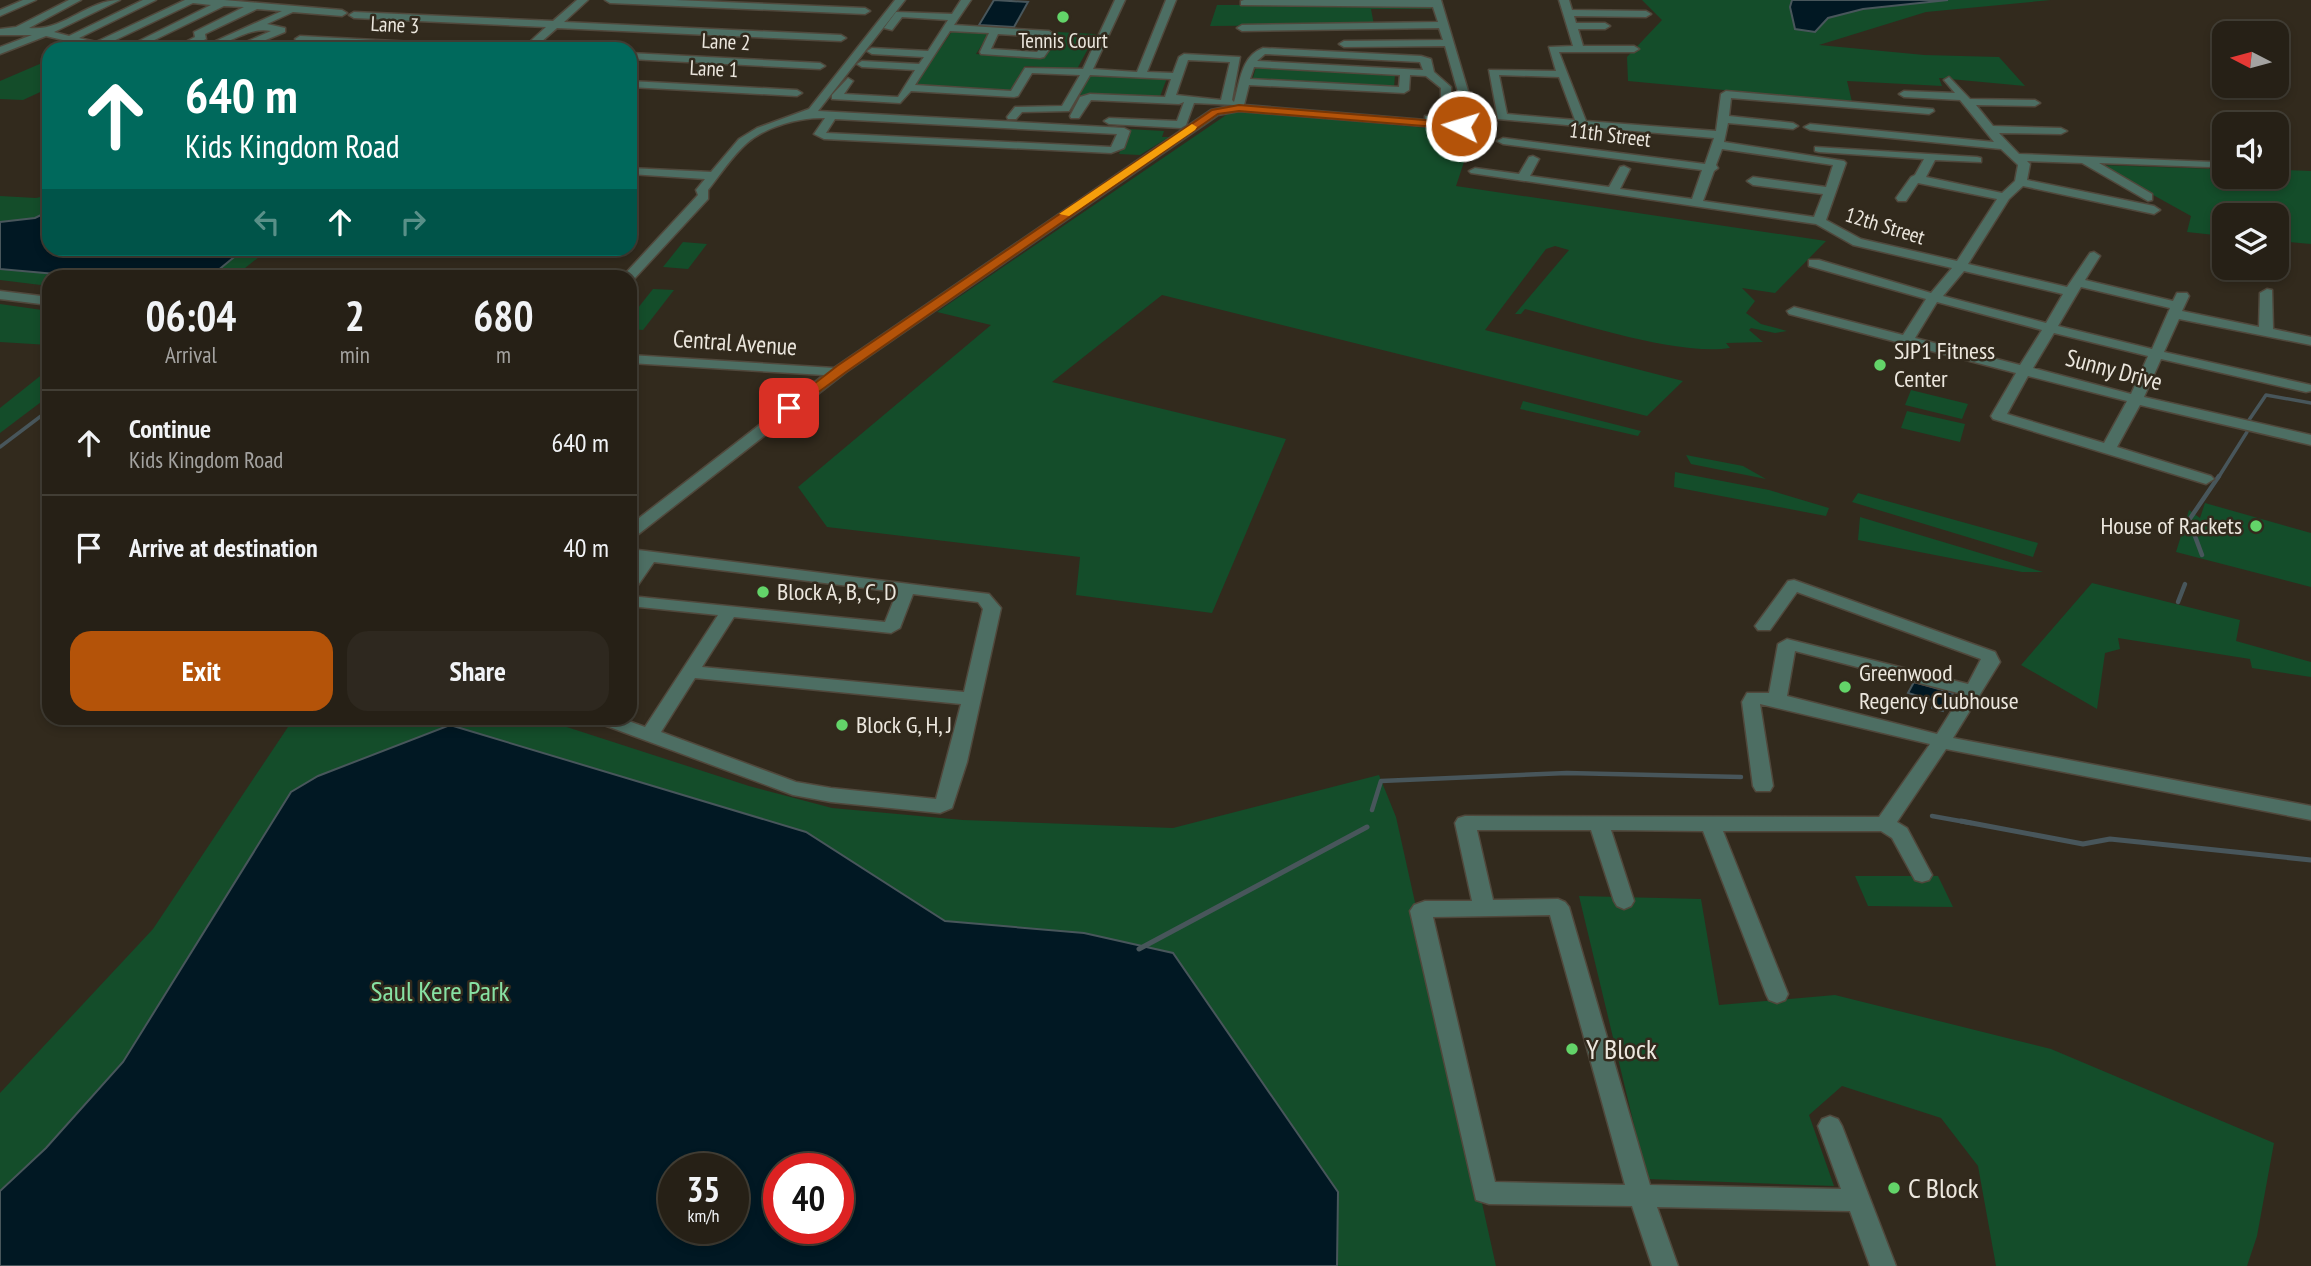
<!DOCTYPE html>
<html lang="en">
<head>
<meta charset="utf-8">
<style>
	:root { --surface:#262016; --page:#2e281f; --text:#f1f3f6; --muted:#a4a3a1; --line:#423e35; --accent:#b45309 }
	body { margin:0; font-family:"PT Sans Narrow",sans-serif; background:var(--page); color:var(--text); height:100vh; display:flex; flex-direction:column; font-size:26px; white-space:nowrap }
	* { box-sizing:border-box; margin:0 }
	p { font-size:23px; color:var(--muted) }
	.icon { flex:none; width:38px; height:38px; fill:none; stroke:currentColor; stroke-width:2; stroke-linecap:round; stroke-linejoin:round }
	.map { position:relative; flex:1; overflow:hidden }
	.panel { position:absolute; left:42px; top:270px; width:595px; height:455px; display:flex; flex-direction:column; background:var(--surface); border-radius:21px; box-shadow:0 4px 10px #0003,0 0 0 2px var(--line) }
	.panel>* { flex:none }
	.guide { position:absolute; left:42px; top:42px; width:595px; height:214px; border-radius:21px; box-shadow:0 4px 10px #0003,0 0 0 2px var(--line); background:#00695c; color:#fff; overflow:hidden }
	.needle { width:46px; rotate:276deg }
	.fabs { position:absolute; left:2212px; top:21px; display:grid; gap:14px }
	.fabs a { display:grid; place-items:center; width:77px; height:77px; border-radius:14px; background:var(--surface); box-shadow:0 4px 10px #0003,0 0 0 2px var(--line); font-size:35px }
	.speed { position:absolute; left:658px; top:1153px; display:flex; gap:14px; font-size:35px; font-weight:700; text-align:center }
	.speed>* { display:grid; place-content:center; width:91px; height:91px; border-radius:50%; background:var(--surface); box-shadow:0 4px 10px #0003,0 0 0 2px var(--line); line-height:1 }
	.speed small { font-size:18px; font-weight:400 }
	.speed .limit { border:10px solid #d22; background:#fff; color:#111 }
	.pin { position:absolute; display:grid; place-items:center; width:60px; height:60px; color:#fff; margin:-30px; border-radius:14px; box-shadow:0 4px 10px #0006 }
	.me { position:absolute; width:77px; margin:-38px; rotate:275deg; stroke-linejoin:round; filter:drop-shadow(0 0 5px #0008) }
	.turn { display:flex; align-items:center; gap:24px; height:147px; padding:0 28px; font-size:32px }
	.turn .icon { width:91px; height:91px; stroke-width:2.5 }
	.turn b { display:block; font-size:49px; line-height:60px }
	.lanes { display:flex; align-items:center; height:66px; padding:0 28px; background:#0003; justify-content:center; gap:35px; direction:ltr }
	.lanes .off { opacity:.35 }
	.eta { display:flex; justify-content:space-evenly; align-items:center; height:119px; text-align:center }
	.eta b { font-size:42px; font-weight:800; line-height:49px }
	.button { display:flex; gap:14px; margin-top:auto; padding:14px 28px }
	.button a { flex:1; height:80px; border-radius:21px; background:var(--accent); color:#fff; font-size:28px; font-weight:800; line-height:80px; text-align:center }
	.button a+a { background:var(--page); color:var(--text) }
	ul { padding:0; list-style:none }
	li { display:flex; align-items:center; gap:21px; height:105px; padding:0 28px; border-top:2px solid var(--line) }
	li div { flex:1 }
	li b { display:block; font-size:26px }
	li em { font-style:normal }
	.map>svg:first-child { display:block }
	.green { fill:#144d2a; fill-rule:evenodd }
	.water { fill:#011823; stroke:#48565b; stroke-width:2; fill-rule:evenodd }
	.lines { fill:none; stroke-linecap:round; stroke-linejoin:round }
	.stream-far2 { stroke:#48565b; stroke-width:3.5 }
	.stream-far1 { stroke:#48565b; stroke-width:4.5 }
	.stream { stroke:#48565b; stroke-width:5 }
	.minor-casing { stroke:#50483c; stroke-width:3 }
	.minor { fill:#4d6e63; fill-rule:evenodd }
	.route { fill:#b45309; stroke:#753606; stroke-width:2 }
	.slow { fill:#f59e0b }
	.poi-dot { fill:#63d469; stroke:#322a1d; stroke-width:2.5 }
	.labels { text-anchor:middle; stroke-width:5; stroke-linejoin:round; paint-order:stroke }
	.far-street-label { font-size:21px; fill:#ece7de; stroke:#322a1d }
	.far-poi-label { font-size:21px; fill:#ece7de; stroke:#322a1d }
	.street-label { font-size:24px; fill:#ece7de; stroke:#322a1d }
	.poi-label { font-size:24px; fill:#ece7de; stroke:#322a1d; text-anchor:start }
	.near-park-label { font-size:28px; fill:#87e1a3; stroke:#322a1d }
	.near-poi-label { font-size:28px; fill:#ece7de; stroke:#322a1d; text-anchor:start }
</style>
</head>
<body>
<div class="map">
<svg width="2311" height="1266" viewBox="0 0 2311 1266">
	<rect width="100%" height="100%" fill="#322a1d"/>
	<g class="green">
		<polygon points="1642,0 2051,0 1926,12 1819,45 1924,55 1999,57 2025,86 1939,78 1942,86 1847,81 1852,102 1628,81 1627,57 1662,20"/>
		<polygon points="1217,5 1430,5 1431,9 1371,9 1374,25 1210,26"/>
		<polygon points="953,30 990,32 976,54 1042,58 1057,32 1096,34 1077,69 1025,66 1009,92 913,87"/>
		<polygon points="49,60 49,88 23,100 0,99 0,81"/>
		<polygon points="1256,67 1395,74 1394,88 1252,81"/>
		<polygon points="1089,74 1167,78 1159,99 1080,95"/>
		<path d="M 1232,111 L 1474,132 L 1456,186 L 1826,241 L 1775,293 L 1742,288 L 1755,301 L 1746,313 L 1761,324 L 1787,331 L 1775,333 L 1751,328 L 1749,330 L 1763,342 L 1726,343 L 1730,348 C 1677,356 1579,323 1525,309 L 1521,314 L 1515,314 L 1569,250 L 1555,246 L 1546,249 L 1485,330 L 1683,381 L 1647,416 L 1162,295 L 1052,382 L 1286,439 L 1212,613 L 1076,595 L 1080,557 L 827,527 L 798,487 L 991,325 L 937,312 Z"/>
		<polygon points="1128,129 1164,131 1162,137 1169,137 1140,155 1119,154"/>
		<polygon points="2099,165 2216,169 2214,166 2224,166 2224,177 2277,177 2277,167 2286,170 2311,171 2311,244 2277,241 2277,215 2224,215 2224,236 2187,232 2191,216"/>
		<polygon points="49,195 49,248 269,249 235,276 49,276 49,286 0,280 0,196 36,198"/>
		<polygon points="683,242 707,244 688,269 663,267"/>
		<polygon points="653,289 674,290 643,330 630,329 630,318"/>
		<polygon points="0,304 49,311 49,345 0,342"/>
		<polygon points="49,369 49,396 0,433 0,408"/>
		<polygon points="1911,390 1968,404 1962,419 1905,405"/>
		<polygon points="1523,401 1641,431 1638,436 1520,409"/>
		<polygon points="1907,411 1965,424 1960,442 1901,428"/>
		<polygon points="1686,455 1743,466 1766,479 1691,464"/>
		<polygon points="1675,472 1769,490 1829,508 1826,516 1674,487"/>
		<polygon points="1858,493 2038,543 2033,557 1852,502"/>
		<polygon points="2205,503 2311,533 2311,587 2176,552 2189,510 2200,518"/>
		<polygon points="1860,517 2043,572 2022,572 1858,540"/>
		<polygon points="2092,583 2240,620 2236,641 2311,662 2311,677 2252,668 2250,659 2118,638 2120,649 2105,653 2097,709 2021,665"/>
		<path d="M 294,718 L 539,718 L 749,786 L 832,808 L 963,820 L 1173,828 L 1379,775 L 1396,817 L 1496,1266 L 0,1266 L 0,1093 L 153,929 ZM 674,1169 L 733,1169 L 733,1228 L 674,1228 ZM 779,1169 L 838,1169 L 838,1228 L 779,1228 Z"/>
		<polygon points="1855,876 1938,876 1953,907 1868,906"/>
		<polygon points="1579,896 1701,899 1719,1005 1835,995 2051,1049 2274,1143 2257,1236 2247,1266 1996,1266 1978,1166 1941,1118 1842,1086 1809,1115 1834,1186 1647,1179"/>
	</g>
	<g class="water">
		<polygon points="994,0 1028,2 1014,27 979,25"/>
		<polygon points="1792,0 1948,0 1863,9 1828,18 1815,32 1795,29 1790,7"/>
		<polygon points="49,211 49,248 244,249 211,276 78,276 0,269 0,222 35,218"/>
		<polygon points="1914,682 1953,693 1943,711 1932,708 1932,700 1908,693"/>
		<path d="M 450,725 L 806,832 L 945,921 L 1084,933 L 1173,953 L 1338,1192 L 1337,1266 L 0,1266 L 0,1191 L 46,1148 L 123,1062 L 291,792 L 318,776 ZM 674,1169 L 733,1169 L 733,1228 L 674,1228 ZM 779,1169 L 838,1169 L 838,1228 L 779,1228 Z"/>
	</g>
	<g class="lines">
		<g class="stream-far2">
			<polyline points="2249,420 2266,395 2311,403"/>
			<polyline points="0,447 49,410"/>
			<polyline points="2218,478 2247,432"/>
		</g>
		<g class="stream-far1">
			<polyline points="2202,555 2189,520 2219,476"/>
			<polyline points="2178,602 2185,584"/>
			<polyline points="1372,810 1381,781 1567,773 1741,777"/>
			<polyline points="1932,816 1971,823"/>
		</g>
		<g class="stream">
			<polyline points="1961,821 2083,844 2110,839 2311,860"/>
			<polyline points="1139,949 1367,827"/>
		</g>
		<g class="minor-casing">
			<g id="minor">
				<polygon points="23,0 36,0 0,16 0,10"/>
				<path d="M 69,0 L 81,0 L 29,28 C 62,32 87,0 120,0 L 54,32 L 69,36 L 143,0 L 156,0 L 79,38 L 96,42 L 185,0 L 224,0 L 342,10 L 347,13 L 342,16 L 293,12 L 267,24 L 285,28 L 285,32 L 244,49 L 230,49 L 271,31 C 245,26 225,49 198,49 L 282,11 L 257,9 L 205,34 L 206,39 L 185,49 L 172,49 L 195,37 L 194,32 L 244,7 L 224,6 L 136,49 L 123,49 L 211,5 L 193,3 L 107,44 L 119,49 L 101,49 L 46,36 L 0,54 L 0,47 L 32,35 L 0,35 L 0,29 L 16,27 Z"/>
				<polygon points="577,0 588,0 564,22 841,35 846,38 841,41 557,28 533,49 522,49 546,27 354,18 349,15 354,12 553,21"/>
				<polygon points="605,0 675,0 865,8 870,11 865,14 610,3"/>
				<path d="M 895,0 L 905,0 L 818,111 L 1124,128 L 1130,131 L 1124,148 L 1111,153 L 824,139 L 814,134 L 825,118 C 800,117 767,126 747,143 C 732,156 720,175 708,190 L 708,199 L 634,279 L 623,276 L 698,195 L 696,190 L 705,179 L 630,174 L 630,168 L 711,172 L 739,139 L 757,128 L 809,109 ZM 835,119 L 1117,134 L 1111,147 L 826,133 Z"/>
				<path d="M 961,0 L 971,0 L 954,25 L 1049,31 L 1058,37 L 1044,57 L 1040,58 L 981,54 L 980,52 L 989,33 L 950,31 L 915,85 L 1011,91 L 1025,68 L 1083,69 L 1115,0 L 1125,0 L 1093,69 L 1137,72 L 1166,0 L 1176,0 L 1147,72 L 1173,73 L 1179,57 L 1184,54 L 1240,57 L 1232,100 L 1234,102 C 1240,82 1241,56 1263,48 L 1421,56 L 1431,59 L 1434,72 L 1451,87 L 1451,119 L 1448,122 L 1460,123 L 1466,120 L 1445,46 L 1344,47 L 1339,44 L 1344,41 L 1443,40 L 1439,28 L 1242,31 L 1237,28 L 1242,25 L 1438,22 L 1433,7 L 1241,5 L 1241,1 L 1244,0 L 1441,0 L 1477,121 L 1461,129 L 1239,111 L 1218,115 L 846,372 L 636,536 L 630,538 L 630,525 L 824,375 L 630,363 L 630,355 L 834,368 L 1211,110 L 1235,105 L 1194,103 L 1186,125 L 1181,128 L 1109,124 L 1104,121 L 1109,118 L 1177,121 L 1184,102 L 1179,104 L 1091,100 L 1079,118 L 1071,118 L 1070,116 L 1080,97 L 1090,94 L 1165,97 L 1171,79 L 1090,75 L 1069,111 L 1022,112 L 1016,119 L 1008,119 L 1007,117 L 1015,107 L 1062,106 L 1080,75 L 1032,73 L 1018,96 L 1014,97 L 911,91 L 900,103 L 832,99 L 832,95 L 848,78 L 853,81 L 844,94 L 898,97 L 915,70 L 862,67 L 857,64 L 862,61 L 919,64 L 924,57 L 872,54 L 867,51 L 872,48 L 928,51 L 948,20 L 902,17 L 892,30 L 884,28 L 896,12 L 952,14 ZM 998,34 L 1046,37 L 1048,38 L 1037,52 L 991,49 ZM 1265,54 L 1420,62 L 1423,70 L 1257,61 ZM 1188,60 L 1230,62 L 1221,100 L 1176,95 ZM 1254,67 L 1400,75 L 1399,87 L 1250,79 ZM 1410,75 L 1426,76 L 1441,88 L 1441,115 L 1425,116 L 1425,120 L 1244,105 L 1249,85 L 1404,93 L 1409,90 Z"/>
				<path d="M 1559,0 L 1569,0 L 1572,10 L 1646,11 L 1651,14 L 1646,17 L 1574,16 L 1576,23 L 1605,23 L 1610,26 L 1605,29 L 1578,29 L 1583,46 L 1634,46 L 1639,49 L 1634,52 L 1559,52 L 1586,121 L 1716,131 L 1721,94 L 1726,91 L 1933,109 L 1934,111 L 1929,114 L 1731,98 L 1729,116 L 1793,123 L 1798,126 L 1793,129 L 1728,123 L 1724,142 L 1844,161 L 1846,163 L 1826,220 L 1861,239 L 1957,261 L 1997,199 L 1918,183 L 1906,201 L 1898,201 L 1896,198 L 1911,177 L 1915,175 L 1924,159 L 1819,152 L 1815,151 L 1815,147 L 1977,157 L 1981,158 L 1981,162 L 1935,160 L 1926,177 L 2002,193 L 2015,181 L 2018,165 L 2001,149 L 1810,130 L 1804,127 L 1810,124 L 1994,142 L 1960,100 L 1904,97 L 1899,94 L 1904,91 L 1955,93 L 1944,80 L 1949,77 L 1970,99 L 2035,100 L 2040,103 L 2035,106 L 1976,105 L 1993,126 L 2061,128 L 2067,131 L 2061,134 L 1999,133 L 2019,154 L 2213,162 L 2215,164 L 2209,167 L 2099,163 L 2152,194 L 2152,200 L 2148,201 L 2082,163 L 2027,161 L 2030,164 L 2027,180 L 2154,206 L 2160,210 L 2154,214 L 2023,186 L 2009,199 L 1968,264 L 2067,287 L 2090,253 L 2094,252 L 2100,256 L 2085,280 L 2173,301 L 2177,293 L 2187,293 L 2189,296 L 2182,311 L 2259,327 L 2260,293 L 2267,289 L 2272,290 L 2273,329 L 2311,337 L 2311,345 L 2179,319 L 2164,352 L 2311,385 L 2311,391 L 2306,392 L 2161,359 L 2144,397 L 2311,435 L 2311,445 L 2140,405 L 2117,447 L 2211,476 L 2214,479 L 2206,484 L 1993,419 L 1991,416 L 2016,373 L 1789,314 L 1787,311 L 1794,307 L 1903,335 L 1926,299 L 1809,266 L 1809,260 L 1819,260 L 1931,293 L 1952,268 L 1853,245 L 1816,224 L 1471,173 L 1469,171 L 1475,168 L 1519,174 L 1529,157 L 1533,156 L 1539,159 L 1530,176 L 1609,187 L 1620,167 L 1624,166 L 1630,169 L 1620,189 L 1692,199 L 1702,170 L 1503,144 L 1497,141 L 1503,138 L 1705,164 L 1714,138 L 1498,119 L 1489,70 L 1556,71 L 1549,47 L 1573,46 ZM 1499,75 L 1559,77 L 1575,120 L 1507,114 ZM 1722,149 L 1833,165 L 1826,187 L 1753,177 L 1747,181 L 1753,185 L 1823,194 L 1814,217 L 1703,201 L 1714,171 L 1718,168 L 1716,165 ZM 1964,271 L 2063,294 L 2046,323 L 1943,296 ZM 2081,287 L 2170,308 L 2152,349 L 2058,326 ZM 1937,302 L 2042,330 L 2020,365 L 1915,338 ZM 2054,333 L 2148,356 L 2131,394 L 2033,368 ZM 2028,376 L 2127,401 L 2104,443 L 2007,414 Z"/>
				<polygon points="300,36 489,46 494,49 432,49 297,41 295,39"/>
				<polygon points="630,53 820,63 825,66 820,69 630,59"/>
				<polygon points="630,81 797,90 802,93 797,96 630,87"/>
				<polygon points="0,291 49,297 49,305 0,299"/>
				<path d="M 630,549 L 989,594 L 1001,608 L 967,762 L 952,808 L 940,813 L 831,802 L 793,795 L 596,722 L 594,718 L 620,718 L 645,727 L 718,615 L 630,606 L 630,596 L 885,622 L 897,592 L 654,562 L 636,588 L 630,589 L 630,572 L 639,560 L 630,559 ZM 913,594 L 978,602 L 983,609 L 964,692 L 702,667 L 734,617 L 891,633 L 900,628 ZM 695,678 L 961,704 L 936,799 L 831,788 L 796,782 L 661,732 Z"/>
				<path d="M 1794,580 L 1995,652 L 2000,662 L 1953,738 L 2311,806 L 2311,820 L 1946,749 L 1897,822 L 1907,828 L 1932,875 L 1929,880 L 1922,882 L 1915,880 L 1892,838 L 1881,831 L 1723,831 L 1788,994 L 1785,1000 L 1777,1003 L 1769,1000 L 1766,994 L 1703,831 L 1611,830 L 1634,901 L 1631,906 L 1624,909 L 1617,906 L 1614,901 L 1591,830 L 1477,830 L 1493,900 L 1558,899 L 1565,902 L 1569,907 L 1650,1185 L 1841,1189 L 1818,1126 L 1822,1119 L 1830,1116 L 1838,1119 L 1842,1126 L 1896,1266 L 1870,1266 L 1850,1211 L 1657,1207 L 1678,1266 L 1652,1266 L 1632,1206 L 1489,1204 L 1476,1200 L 1410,911 L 1414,905 L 1425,901 L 1472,901 L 1455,823 L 1458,818 L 1465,816 L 1879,817 L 1930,744 L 1760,704 L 1773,786 L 1770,791 L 1756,791 L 1753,786 L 1742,702 L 1747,693 L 1769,693 L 1778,644 L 1787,639 L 1968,684 L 1981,659 L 1797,592 L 1770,630 L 1758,630 L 1755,626 L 1758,622 L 1788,581 ZM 1795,651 L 1962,694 L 1937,734 L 1787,696 ZM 1550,915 L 1625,1185 L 1495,1182 L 1433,917 Z"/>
			</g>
		</g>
		<use href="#minor" class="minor"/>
	</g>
	<polygon class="route" points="1239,105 1461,123 1466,126 1461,129 1239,111 1218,114 846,372 794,410 785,410 783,408 837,366 1212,110"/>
	<polygon class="slow" points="1192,124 1197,127 1195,130 1069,216 1059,214"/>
	<g class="poi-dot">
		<circle cx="1063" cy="17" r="7"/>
		<circle cx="1880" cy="365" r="7"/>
		<circle cx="2256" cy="526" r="7"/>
		<circle cx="763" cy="592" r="7"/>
		<circle cx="1845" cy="687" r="7"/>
		<circle cx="842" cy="725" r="7"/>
		<circle cx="1572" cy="1049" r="7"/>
		<circle cx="1894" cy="1188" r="7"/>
	</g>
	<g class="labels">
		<g class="far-street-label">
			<text transform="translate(395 25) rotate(3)" y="7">Lane 3</text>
			<text transform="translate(726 42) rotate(3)" y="7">Lane 2</text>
			<text transform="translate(714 69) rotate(3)" y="7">Lane 1</text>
			<text transform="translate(1610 135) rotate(7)" y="7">11th Street</text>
			<text transform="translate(1885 226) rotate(17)" y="7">12th Street</text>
		</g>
		<g class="far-poi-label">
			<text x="1063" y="48">Tennis Court</text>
		</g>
		<g class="street-label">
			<text transform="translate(735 343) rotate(4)" y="8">Central Avenue</text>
			<text transform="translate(2114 370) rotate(15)" y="8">Sunny Drive</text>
		</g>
		<g class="poi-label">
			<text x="1894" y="359">SJP1 Fitness<tspan x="1894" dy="28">Center</tspan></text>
			<text x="2242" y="534" text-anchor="end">House of Rackets</text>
			<text x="777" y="600">Block A, B, C, D</text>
			<text x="1859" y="681">Greenwood<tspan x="1859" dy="28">Regency Clubhouse</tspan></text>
			<text x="856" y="733">Block G, H, J</text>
		</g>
		<g class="near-park-label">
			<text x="440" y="1001">Saul Kere Park</text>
		</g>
		<g class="near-poi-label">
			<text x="1586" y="1059">Y Block</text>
			<text x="1908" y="1198">C Block</text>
		</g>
	</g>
</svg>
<div class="fabs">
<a><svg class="needle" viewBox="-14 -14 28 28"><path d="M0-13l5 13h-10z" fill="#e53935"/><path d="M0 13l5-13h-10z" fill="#a4a3a1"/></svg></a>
<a><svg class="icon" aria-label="sound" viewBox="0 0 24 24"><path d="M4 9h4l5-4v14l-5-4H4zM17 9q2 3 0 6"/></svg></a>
<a><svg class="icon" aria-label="layers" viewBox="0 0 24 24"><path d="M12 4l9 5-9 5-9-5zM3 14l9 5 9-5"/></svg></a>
</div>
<div class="speed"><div>35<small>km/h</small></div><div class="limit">40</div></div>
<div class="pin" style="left:789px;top:408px;background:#d93025"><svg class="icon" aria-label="arrive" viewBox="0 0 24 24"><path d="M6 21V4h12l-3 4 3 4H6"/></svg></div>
<svg class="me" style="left:1461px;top:126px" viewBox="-20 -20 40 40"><circle r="17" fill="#b45309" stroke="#fff" stroke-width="3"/><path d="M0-11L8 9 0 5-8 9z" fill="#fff"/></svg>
<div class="guide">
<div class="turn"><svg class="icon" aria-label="ahead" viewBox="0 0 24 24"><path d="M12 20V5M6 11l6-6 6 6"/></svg><div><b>640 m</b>Kids Kingdom Road</div></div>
<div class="lanes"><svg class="icon off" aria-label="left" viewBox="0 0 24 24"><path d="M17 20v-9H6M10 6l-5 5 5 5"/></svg><svg class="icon" aria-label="ahead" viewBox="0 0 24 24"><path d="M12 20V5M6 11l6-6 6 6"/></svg><svg class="icon off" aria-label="right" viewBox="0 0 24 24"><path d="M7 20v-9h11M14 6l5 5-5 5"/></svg></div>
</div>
<section class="panel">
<div class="eta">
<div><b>06:04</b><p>Arrival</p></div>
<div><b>2</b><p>min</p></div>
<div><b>680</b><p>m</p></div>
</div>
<ul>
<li><svg class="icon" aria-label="ahead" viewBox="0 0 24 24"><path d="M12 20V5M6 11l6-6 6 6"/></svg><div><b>Continue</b><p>Kids Kingdom Road</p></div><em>640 m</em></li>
<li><svg class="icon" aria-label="arrive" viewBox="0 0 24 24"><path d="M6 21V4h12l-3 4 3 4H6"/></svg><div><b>Arrive at destination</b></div><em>40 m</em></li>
</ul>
<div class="button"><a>Exit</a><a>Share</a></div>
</section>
</div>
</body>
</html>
